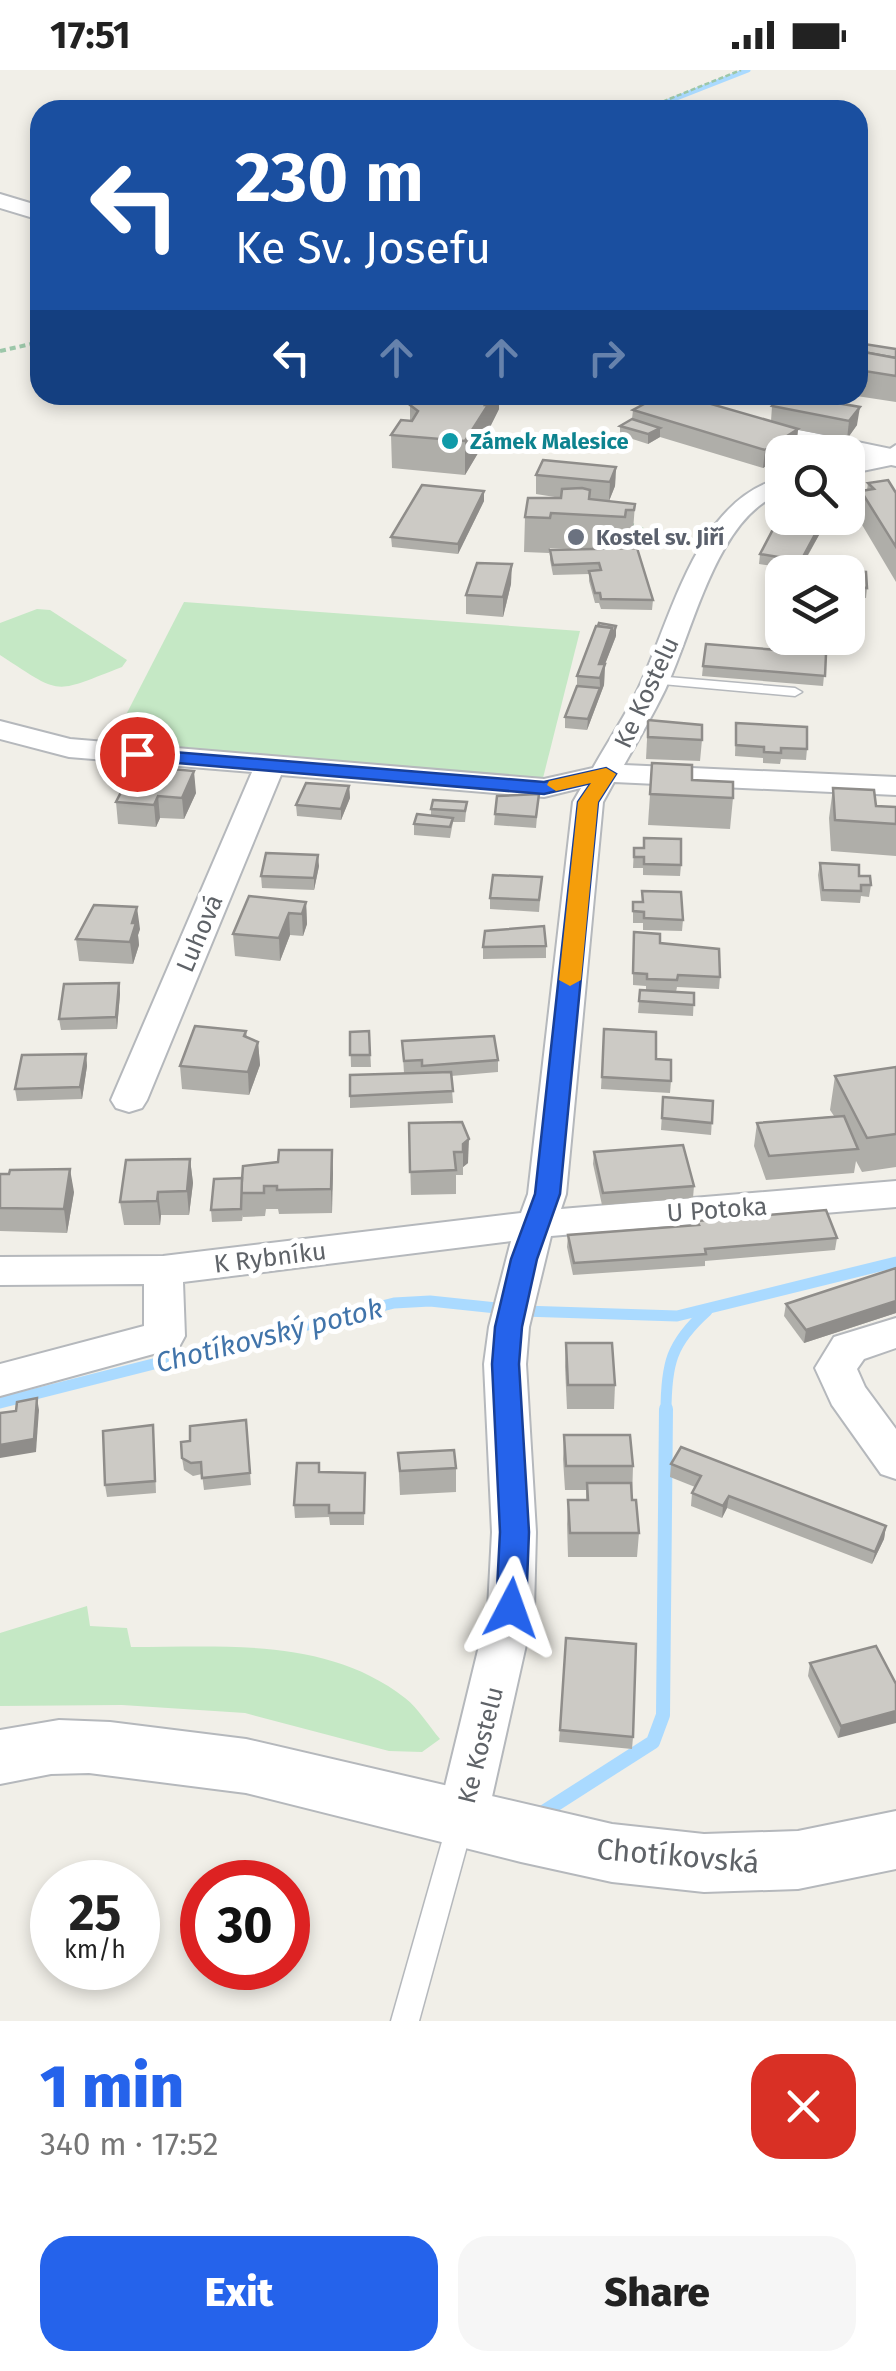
<!DOCTYPE html>
<html lang="en">
<head>
<meta charset="utf-8">
<style>
	:root { --surface:#fff; --page:#f6f6f6; --text:#222; --muted:#767676; --accent:#2563eb }
	body { margin:0; font-family:"Fira Sans",sans-serif; background:var(--page); color:var(--text); height:100vh; display:flex; flex-direction:column; font-size:38px; white-space:nowrap }
	* { box-sizing:border-box; margin:0 }
	p { font-size:32px; color:var(--muted) }
	.icon { flex:none; width:55px; height:55px; fill:none; stroke:currentColor; stroke-width:2; stroke-linecap:round; stroke-linejoin:round }
	.map { position:relative; height:1951px; overflow:hidden }
	.details { display:flex; flex-direction:column; background:var(--surface); flex:1 }
	.details>* { flex:none }
	.banner { position:absolute; left:30px; top:30px; width:838px; height:305px; border-radius:30px; box-shadow:0 5px 15px #0003; background:#1a4fa0; color:#fff; overflow:hidden }
	.controls { position:absolute; left:765px; top:365px; display:grid; gap:20px }
	.controls a { display:grid; place-items:center; width:100px; height:100px; border-radius:20px; background:var(--surface); box-shadow:0 5px 15px #0003; font-size:50px }
	.speed { position:absolute; left:30px; top:1790px; display:flex; gap:20px; font-size:50px; font-weight:700; text-align:center }
	.speed>* { display:grid; place-content:center; width:130px; height:130px; border-radius:50%; background:var(--surface); box-shadow:0 5px 15px #0003; line-height:1 }
	.speed small { font-size:25px; font-weight:400 }
	.speed .limit { border:15px solid #d22; background:#fff; color:#111 }
	.pin { position:absolute; display:grid; place-items:center; width:85px; height:85px; color:#fff; margin:-42px; border:5px solid #fff; border-radius:50%; box-shadow:0 2px 10px #0007 }
	.me { position:absolute; width:110px; margin:-55px; rotate:4deg; stroke-linejoin:round; filter:drop-shadow(0 0 8px #0008) }
	.turn { display:flex; align-items:center; gap:35px; height:210px; padding:0 40px; font-size:45px }
	.turn .icon { width:130px; height:130px; stroke-width:2.5 }
	.turn b { display:block; font-size:70px; line-height:85px }
	.lanes { display:flex; align-items:center; height:95px; padding:0 40px; background:#0003; justify-content:center; gap:50px; direction:ltr }
	.lanes .off { opacity:.35 }
	.round { display:grid; place-items:center; flex:none; width:105px; height:105px; border-radius:30px; background:var(--page) }
	.summary { display:flex; align-items:center; justify-content:space-between; height:170px; padding:0 40px }
	h1 { font-size:60px; font-weight:800; line-height:75px; color:var(--accent) }
	.action { display:flex; gap:20px; margin-top:auto; padding:20px 40px }
	.action a { flex:1; height:115px; border-radius:30px; background:var(--accent); color:#fff; font-size:40px; font-weight:800; line-height:115px; text-align:center }
	.action a+a { background:var(--page); color:var(--text) }
	.status { display:flex; justify-content:space-between; align-items:center; height:70px; padding:0 50px; background:var(--surface); direction:ltr }
	.status svg { height:28px; fill:currentColor }
	.map>svg:first-child { display:block }
	.green { fill:#c5e8c5 }
	.lines { fill:none; stroke-linecap:round; stroke-linejoin:round }
	.stream-far2 { stroke:#aadaff; stroke-width:5 }
	.stream-far1 { stroke:#aadaff; stroke-width:11 }
	.stream { stroke:#aadaff; stroke-width:14 }
	.service-casing { stroke:#b5b8bc; stroke-width:3 }
	.minor-casing { stroke:#b5b8bc; stroke-width:4 }
	.tertiary-casing { stroke:#b5b8bc; stroke-width:4 }
	.path-far1 { stroke:#9cc7a9; stroke-width:2.5; stroke-dasharray:5 2.5; stroke-linecap:butt }
	.path { stroke:#9cc7a9; stroke-width:4; stroke-dasharray:6 4; stroke-linecap:butt }
	.service { fill:#fff; fill-rule:evenodd }
	.minor { fill:#fff; fill-rule:evenodd }
	.tertiary { fill:#fff; fill-rule:evenodd }
	.wall { fill:#afaea9 }
	.shaded-wall { fill:#8f8d8a }
	.building { fill:#cccac5; stroke:#8f8d8a; stroke-width:2.5 }
	.route { fill:#2563eb; stroke:#184099; stroke-width:2.5 }
	.slow { fill:#f59e0b }
	.culture-dot { fill:#0f9aa8; stroke:#fff; stroke-width:4 }
	.worship-dot { fill:#6b7280; stroke:#fff; stroke-width:4 }
	.labels { text-anchor:middle; stroke-width:10; stroke-linejoin:round; paint-order:stroke }
	.far-culture-label { font-size:22px; font-weight:bold; fill:#0d838f; stroke:#fff; text-anchor:start }
	.far-worship-label { font-size:22px; font-weight:bold; fill:#5b616d; stroke:#fff; text-anchor:start }
	.street-label { font-size:25px; fill:#5f6368; stroke:#fff }
	.water-label { font-size:28px; font-style:italic; fill:#4174aa; stroke:#fff }
	.near-street-label { font-size:30px; fill:#5f6368; stroke:#fff }
</style>
</head>
<body>
<div class="status"><b>17:51</b><svg viewBox="0 0 49 12"><path d="M0 12V9h3v3zM5 12V6h3v6zM10 12V3h3v9zM15 12V0h3v12zM26 1h20v11H26zM47 4h2v5h-2z"/></svg></div>
<div class="map">
<svg width="896" height="1951" viewBox="0 0 896 1951">
	<rect width="100%" height="100%" fill="#f1efe8"/>
	<g class="green">
		<polygon points="184,532 580,561 543,708 111,674"/>
		<path d="M 37,539 L 50,540 L 127,590 L 122,597 C 52,624 63,626 0,585 L 0,553 Z"/>
		<path d="M 87,1536 L 90,1556 L 127,1558 L 131,1577 C 223,1577 328,1567 405,1628 C 418,1638 429,1656 440,1669 L 422,1682 L 389,1681 L 245,1643 L 122,1635 L 0,1636 L 0,1563 Z"/>
	</g>
	<g class="lines">
		<polyline class="stream-far2" points="646,40 748,0"/>
		<g class="stream-far1">
			<polyline points="523,1241 677,1246 896,1192"/>
			<polyline points="0,1333 394,1233 430,1231 506,1239"/>
			<path d="M 666,1342 C 666,1294 671,1273 707,1241"/>
		</g>
		<polyline class="stream" points="542,1743 653,1672 663,1645 666,1339"/>
		<g class="service-casing">
			<g id="service">
				<polygon points="656,606 795,618 802,622 795,626 651,613 651,607"/>
				<polygon points="460,1742 469,1746 473,1754 419,1951 391,1951 447,1754 451,1746"/>
			</g>
		</g>
		<g class="minor-casing">
			<g id="minor">
				<polygon points="896,375 896,394 848,404 848,390 884,383"/>
				<path d="M 782,408 L 782,423 C 716,446 693,563 665,620 C 653,645 638,670 624,695 L 896,707 L 896,725 L 614,712 L 603,732 L 566,1124 L 561,1139 L 896,1111 L 896,1137 L 551,1166 L 529,1257 L 526,1294 L 536,1462 L 534,1539 L 487,1749 L 480,1765 L 462,1772 L 444,1765 L 437,1749 L 488,1539 L 492,1462 L 484,1294 L 489,1257 L 511,1171 L 183,1212 L 185,1266 L 179,1277 L 0,1326 L 0,1294 L 144,1256 L 144,1214 L 0,1215 L 0,1187 L 163,1186 L 521,1143 L 528,1124 L 573,732 L 581,718 L 544,727 L 281,705 L 147,1030 L 142,1038 L 129,1042 L 116,1038 L 111,1030 L 252,702 L 69,687 L 0,669 L 0,651 L 70,669 L 544,709 L 593,698 C 608,671 626,645 639,617 C 672,548 696,429 782,408 Z"/>
				<polygon points="896,1248 896,1278 864,1289 857,1299 865,1317 896,1359 896,1409 881,1404 832,1335 815,1298 834,1267"/>
			</g>
		</g>
		<g class="tertiary-casing">
			<g id="tertiary">
				<polygon points="0,124 40,136 40,150 0,138"/>
				<path d="M 632,325 L 673,325 L 766,353 L 896,380 L 896,396 L 848,386 L 848,382 C 777,382 703,351 636,331 Z"/>
				<polygon points="59,1650 110,1652 246,1669 612,1754 704,1764 798,1761 896,1741 896,1799 798,1819 704,1822 612,1812 521,1792 246,1723 89,1703 51,1704 0,1714 0,1660"/>
			</g>
		</g>
		<polyline class="path-far1" points="642,40 741,0"/>
		<g class="path">
			<polyline points="0,281 40,272"/>
			<polyline points="628,453 659,467 687,469"/>
		</g>
		<use href="#service" class="service"/>
		<use href="#minor" class="minor"/>
		<use href="#tertiary" class="tertiary"/>
	</g>
	<g class="wall">
		<polygon points="896,279 896,332 850,325 858,325 858,281"/>
		<polygon points="423,325 499,325 499,339 488,361 487,368 465,405 392,398 391,365 410,351 410,335"/>
		<polygon points="782,325 857,355 847,369 798,360 796,377 788,382 782,382 782,386 763,398 660,367 648,374 620,365 620,356 632,349 633,340 771,351 772,336"/>
		<polygon points="616,397 615,416 609,431 635,434 632,475 624,474 623,478 653,530 652,540 601,539 599,533 595,533 589,511 589,504 553,505 550,490 550,480 579,479 550,478 549,483 524,482 525,447 561,428 536,424 536,405"/>
		<polygon points="868,413 896,423 896,512 858,448 861,421 867,420"/>
		<polygon points="484,421 484,431 458,484 392,477 391,467"/>
		<polygon points="820,455 819,465 799,502 780,503 781,497 759,494 760,484"/>
		<polygon points="848,502 867,518 866,528 848,527"/>
		<polygon points="511,514 503,547 466,544 466,525"/>
		<polygon points="616,566 605,594 604,615 587,660 565,658 565,647 577,616 577,606"/>
		<polygon points="826,584 823,616 702,606 703,596"/>
		<polygon points="648,650 702,670 700,691 646,689"/>
		<polygon points="736,653 807,679 806,690 781,689 780,694 763,693 763,688 735,686"/>
		<polygon points="652,693 733,728 730,759 648,755"/>
		<polygon points="164,699 196,723 184,749 160,748 156,757 118,754 116,732"/>
		<polygon points="349,716 350,728 341,750 297,746 296,735"/>
		<polygon points="833,718 876,736 896,737 896,786 831,781 829,748"/>
		<polygon points="539,724 536,758 494,755 495,744"/>
		<polygon points="467,732 465,752 453,752 450,768 414,765 414,754 431,745 431,739"/>
		<polygon points="634,778 644,778 681,795 680,806 643,805 643,798 633,798"/>
		<polygon points="820,793 859,806 871,815 869,827 861,826 860,833 821,831 818,805"/>
		<polygon points="319,796 314,820 262,818 261,806"/>
		<polygon points="542,807 539,842 490,839 490,828"/>
		<polygon points="642,821 683,850 682,861 643,860 643,853 633,853 633,832 642,832"/>
		<polygon points="306,832 307,854 303,866 290,865 280,891 235,886 233,864"/>
		<polygon points="140,859 138,865 139,875 133,894 79,891 76,869"/>
		<polygon points="660,873 720,907 719,919 677,917 676,922 694,923 693,946 638,943 640,920 646,920 646,916 633,915 633,874"/>
		<polygon points="546,876 546,888 483,889 483,877"/>
		<polygon points="119,913 120,924 117,959 61,960 59,949"/>
		<polygon points="604,959 656,989 671,1011 670,1023 601,1019"/>
		<polygon points="246,961 247,967 258,972 260,995 249,1025 182,1019 180,996"/>
		<polygon points="369,961 371,997 351,997 350,962"/>
		<polygon points="402,971 498,990 498,1002 451,1006 453,1033 350,1038 350,1005 404,1003"/>
		<polygon points="86,984 87,996 82,1029 17,1031 15,1019"/>
		<polygon points="896,997 896,1097 862,1102 856,1091 854,1103 766,1110 754,1076 757,1053 834,1046 830,1040 835,1006"/>
		<polygon points="663,1027 713,1031 711,1065 661,1060"/>
		<polygon points="462,1052 468,1093 463,1097 463,1105 456,1105 456,1124 411,1125 409,1053"/>
		<polygon points="332,1080 332,1143 279,1144 278,1139 266,1139 265,1146 243,1147 243,1145 242,1151 212,1152 211,1140 278,1092"/>
		<polygon points="594,1082 694,1116 693,1128 602,1135 593,1094"/>
		<polygon points="190,1089 193,1113 189,1145 161,1145 160,1155 124,1155 120,1132"/>
		<polygon points="0,1104 74,1122 67,1163 0,1161"/>
		<polygon points="697,1151 837,1168 835,1180 705,1191 705,1196 573,1205 567,1177 568,1165 697,1155"/>
		<polygon points="896,1198 896,1243 804,1273 784,1246 786,1234"/>
		<polygon points="566,1273 615,1315 614,1339 567,1339 565,1297"/>
		<polygon points="246,1350 251,1415 204,1420 202,1404 193,1406 184,1400 182,1388 190,1371"/>
		<polygon points="564,1365 633,1396 632,1430 639,1463 637,1487 568,1487 567,1454 568,1430 586,1430 586,1420 565,1420 563,1389"/>
		<polygon points="154,1367 156,1423 107,1427 105,1415"/>
		<polygon points="398,1383 456,1398 456,1422 400,1425"/>
		<polygon points="671,1394 886,1456 884,1469 872,1494 727,1438 722,1448 691,1436 692,1423 695,1417 670,1407"/>
		<polygon points="319,1402 365,1403 364,1455 330,1455 329,1447 295,1448 294,1435"/>
		<polygon points="566,1568 633,1667 632,1679 559,1672"/>
		<polygon points="876,1576 838,1668 808,1606 810,1593"/>
	</g>
	<g class="shaded-wall">
		<polygon points="490,325 499,325 499,339 488,361 487,368 465,405 465,371"/>
		<polygon points="860,337 857,355 847,369 849,351"/>
		<polygon points="660,358 660,367 648,374 648,364"/>
		<polygon points="798,359 796,377 788,382 782,382 782,386 763,398 765,380"/>
		<polygon points="616,397 615,416 609,431 610,412"/>
		<polygon points="484,421 484,431 458,484 458,474"/>
		<polygon points="820,455 819,465 798,502 798,496"/>
		<polygon points="512,494 511,514 503,547 503,527"/>
		<polygon points="616,556 616,566 600,607 605,594 604,615 587,660 588,649 600,618 599,594 612,558"/>
		<polygon points="194,701 196,723 184,749 182,728"/>
		<polygon points="349,716 350,728 341,750 341,739"/>
		<polygon points="158,726 160,748 156,757 154,735"/>
		<polygon points="318,785 319,796 314,820 314,808"/>
		<polygon points="306,832 307,854 303,866 302,844"/>
		<polygon points="137,837 140,859 138,865 139,875 133,894 130,872 132,853"/>
		<polygon points="289,843 290,865 280,891 279,868"/>
		<polygon points="119,913 120,924 117,959 116,947"/>
		<polygon points="258,972 260,995 249,1025 248,1002"/>
		<polygon points="86,984 87,996 82,1029 80,1017"/>
		<polygon points="469,1069 468,1093 463,1097 463,1074"/>
		<polygon points="332,1080 333,1103 332,1143 331,1119"/>
		<polygon points="190,1089 193,1113 189,1145 187,1121"/>
		<polygon points="70,1099 74,1122 67,1163 64,1139"/>
		<polygon points="158,1122 161,1145 160,1155 157,1131"/>
		<polygon points="896,1231 896,1243 804,1273 806,1260"/>
		<polygon points="37,1328 39,1340 36,1382 0,1388 0,1375"/>
		<polygon points="729,1426 727,1438 722,1448 723,1436"/>
		<polygon points="886,1456 884,1469 872,1494 875,1482"/>
		<polygon points="896,1641 896,1653 838,1668 841,1656"/>
	</g>
	<g class="building">
		<polygon points="864,274 896,279 896,288 858,281"/>
		<polygon points="858,281 896,288 896,306 858,300"/>
		<polygon points="428,325 490,325 485,335 488,335 465,371 391,365 401,350 412,351 418,341 410,335 415,328"/>
		<polygon points="661,325 680,325 798,359 765,380 633,340"/>
		<polygon points="782,325 790,325 860,337 849,351 772,336"/>
		<polygon points="632,349 660,358 648,364 620,356"/>
		<polygon points="543,390 616,397 610,412 536,405"/>
		<polygon points="888,410 896,423 896,477 861,421 874,419 868,413"/>
		<polygon points="422,415 484,421 458,474 391,467"/>
		<polygon points="582,418 590,420 589,429 635,434 634,440 626,440 625,447 551,443 550,448 525,447 528,428 561,428 562,419"/>
		<polygon points="779,448 820,455 798,496 781,493 784,488 760,484"/>
		<polygon points="637,478 653,530 601,529 600,523 595,523 589,501 601,500 599,493 553,495 550,480"/>
		<polygon points="477,493 512,494 503,527 466,525"/>
		<polygon points="826,499 866,502 867,518 848,516 848,502 826,502"/>
		<polygon points="599,553 616,556 612,568 612,558 598,556"/>
		<polygon points="596,556 612,558 599,594 605,594 600,608 577,606"/>
		<polygon points="706,574 826,584 825,606 703,596"/>
		<polygon points="577,616 600,618 588,649 565,647"/>
		<polygon points="648,650 702,655 702,670 648,667"/>
		<polygon points="736,653 807,657 807,679 781,678 781,683 764,682 764,677 736,675"/>
		<polygon points="137,691 163,693 160,698 194,701 182,728 158,726 154,735 116,732"/>
		<polygon points="652,693 692,695 692,710 733,712 733,728 650,724"/>
		<polygon points="306,713 349,716 341,739 296,735"/>
		<polygon points="833,718 874,720 876,736 896,737 896,754 835,750"/>
		<polygon points="539,724 536,747 495,744 497,726"/>
		<polygon points="433,730 467,732 465,741 431,739"/>
		<polygon points="417,744 453,748 450,757 414,754"/>
		<polygon points="644,768 681,769 681,795 644,794 644,787 634,787 634,778 644,778"/>
		<polygon points="266,783 318,785 314,808 261,806"/>
		<polygon points="820,793 859,795 859,806 870,806 871,815 861,815 861,821 823,820"/>
		<polygon points="493,805 542,807 539,830 490,828"/>
		<polygon points="642,821 681,822 683,850 644,848 644,842 633,841 633,832 643,832"/>
		<polygon points="249,826 306,832 302,844 289,843 279,868 233,864"/>
		<polygon points="94,835 137,837 132,853 136,853 130,872 76,869"/>
		<polygon points="544,856 546,876 483,877 485,861"/>
		<polygon points="634,862 660,864 660,873 719,879 720,907 678,905 677,910 647,909 647,904 633,903"/>
		<polygon points="119,913 116,947 59,949 64,914"/>
		<polygon points="640,920 694,923 694,935 639,931"/>
		<polygon points="195,956 246,961 244,966 258,972 248,1002 180,996"/>
		<polygon points="604,959 656,962 656,989 671,990 671,1011 602,1007"/>
		<polygon points="369,961 370,985 350,985 350,962"/>
		<polygon points="494,966 498,990 422,996 422,990 404,991 402,971"/>
		<polygon points="86,984 80,1017 15,1019 22,985"/>
		<polygon points="896,997 896,1064 867,1068 835,1006"/>
		<polygon points="451,1002 453,1021 350,1026 350,1005"/>
		<polygon points="663,1027 713,1031 712,1053 662,1048"/>
		<polygon points="844,1046 858,1079 769,1086 757,1053"/>
		<polygon points="462,1052 469,1069 463,1074 463,1082 454,1082 456,1100 410,1102 409,1053"/>
		<polygon points="683,1075 694,1116 603,1123 594,1082"/>
		<polygon points="279,1080 332,1080 331,1119 277,1120 277,1116 264,1116 264,1123 241,1123 243,1096 278,1092"/>
		<polygon points="190,1089 187,1121 158,1122 157,1131 120,1132 126,1090"/>
		<polygon points="70,1099 64,1139 0,1138 0,1104 9,1104 10,1100"/>
		<polygon points="242,1108 241,1139 211,1140 214,1109"/>
		<polygon points="826,1140 837,1168 705,1179 706,1184 574,1193 568,1165 699,1155 697,1151"/>
		<polygon points="896,1198 896,1231 806,1260 786,1234"/>
		<polygon points="566,1273 612,1273 615,1315 568,1315"/>
		<polygon points="37,1328 34,1369 0,1375 0,1343 16,1341 17,1332"/>
		<polygon points="246,1350 250,1403 202,1408 201,1392 191,1393 182,1388 181,1372 190,1371 190,1356"/>
		<polygon points="153,1355 155,1411 105,1415 103,1361"/>
		<polygon points="564,1365 630,1365 633,1396 566,1396"/>
		<polygon points="681,1377 886,1456 875,1482 729,1426 723,1436 692,1423 701,1406 671,1394"/>
		<polygon points="454,1380 456,1398 400,1401 398,1383"/>
		<polygon points="297,1393 319,1393 319,1402 365,1403 364,1443 329,1443 329,1435 294,1435"/>
		<polygon points="587,1413 631,1413 632,1430 636,1430 639,1463 570,1463 568,1430 588,1430"/>
		<polygon points="566,1568 636,1574 633,1667 560,1660"/>
		<polygon points="876,1576 896,1614 896,1641 841,1656 810,1593"/>
	</g>
	<polygon class="route" points="137,679 544,712 606,698 616,704 598,732 560,1124 537,1189 522,1257 519,1294 529,1462 526,1538 522,1547 511,1551 500,1547 496,1538 500,1462 492,1294 495,1257 511,1189 535,1124 578,732 591,713 544,724 130,689 127,684"/>
	<polygon class="slow" points="606,698 616,704 598,732 581,910 570,916 559,910 578,732 591,713 556,721 547,715 549,711"/>
	<circle class="culture-dot" cx="450" cy="371" r="10"/>
	<circle class="worship-dot" cx="576" cy="467" r="10"/>
	<g class="labels">
		<g class="far-culture-label">
			<text x="470" y="379">Zámek Malesice</text>
		</g>
		<g class="far-worship-label">
			<text x="596" y="475">Kostel sv. Jiří</text>
		</g>
		<g class="street-label">
			<text transform="translate(646 622) rotate(-65)" y="9">Ke Kostelu</text>
			<text transform="translate(199 863) rotate(-67)" y="9">Luhová</text>
			<text transform="translate(717 1139) rotate(-4)" y="9">U Potoka</text>
			<text transform="translate(270 1187) rotate(-7)" y="9">K Rybníku</text>
			<text transform="translate(480 1675) rotate(-76)" y="9">Ke Kostelu</text>
		</g>
		<g class="water-label">
			<text transform="translate(269 1265) rotate(-14)" y="10">Chotíkovský potok</text>
		</g>
		<g class="near-street-label">
			<text transform="translate(678 1786) rotate(5)" y="10">Chotíkovská</text>
		</g>
	</g>
</svg>
<div class="controls">
<a><svg class="icon" aria-label="search" viewBox="0 0 24 24"><circle cx="10" cy="10" r="6"/><path d="M15 15l6 6"/></svg></a>
<a><svg class="icon" aria-label="layers" viewBox="0 0 24 24"><path d="M12 4l9 5-9 5-9-5zM3 14l9 5 9-5"/></svg></a>
</div>
<div class="speed"><div>25<small>km/h</small></div><div class="limit">30</div></div>
<div class="pin" style="left:137px;top:684px;background:#d93025"><svg class="icon" aria-label="arrive" viewBox="0 0 24 24"><path d="M6 21V4h12l-3 4 3 4H6"/></svg></div>
<svg class="me" style="left:511px;top:1538px" viewBox="-20 -20 40 40"><path d="M0-17L14 15 0 8-14 15z" fill="#2563eb" stroke="#fff" stroke-width="4"/></svg>
<div class="banner">
<div class="turn"><svg class="icon" aria-label="left" viewBox="0 0 24 24"><path d="M17 20v-9H6M10 6l-5 5 5 5"/></svg><div><b>230 m</b>Ke Sv. Josefu</div></div>
<div class="lanes"><svg class="icon" aria-label="left" viewBox="0 0 24 24"><path d="M17 20v-9H6M10 6l-5 5 5 5"/></svg><svg class="icon off" aria-label="ahead" viewBox="0 0 24 24"><path d="M12 20V5M6 11l6-6 6 6"/></svg><svg class="icon off" aria-label="ahead" viewBox="0 0 24 24"><path d="M12 20V5M6 11l6-6 6 6"/></svg><svg class="icon off" aria-label="right" viewBox="0 0 24 24"><path d="M7 20v-9h11M14 6l5 5-5 5"/></svg></div>
</div>
</div>
<section class="details">
<div class="summary"><div><h1>1 min</h1><p>340 m · 17:52</p></div><a class="round" style="background:#d93025;color:#fff"><svg class="icon" aria-label="close" viewBox="0 0 24 24"><path d="M6 6l12 12M18 6L6 18"/></svg></a></div>
<div class="action"><a>Exit</a><a>Share</a></div>
</section>
</body>
</html>
